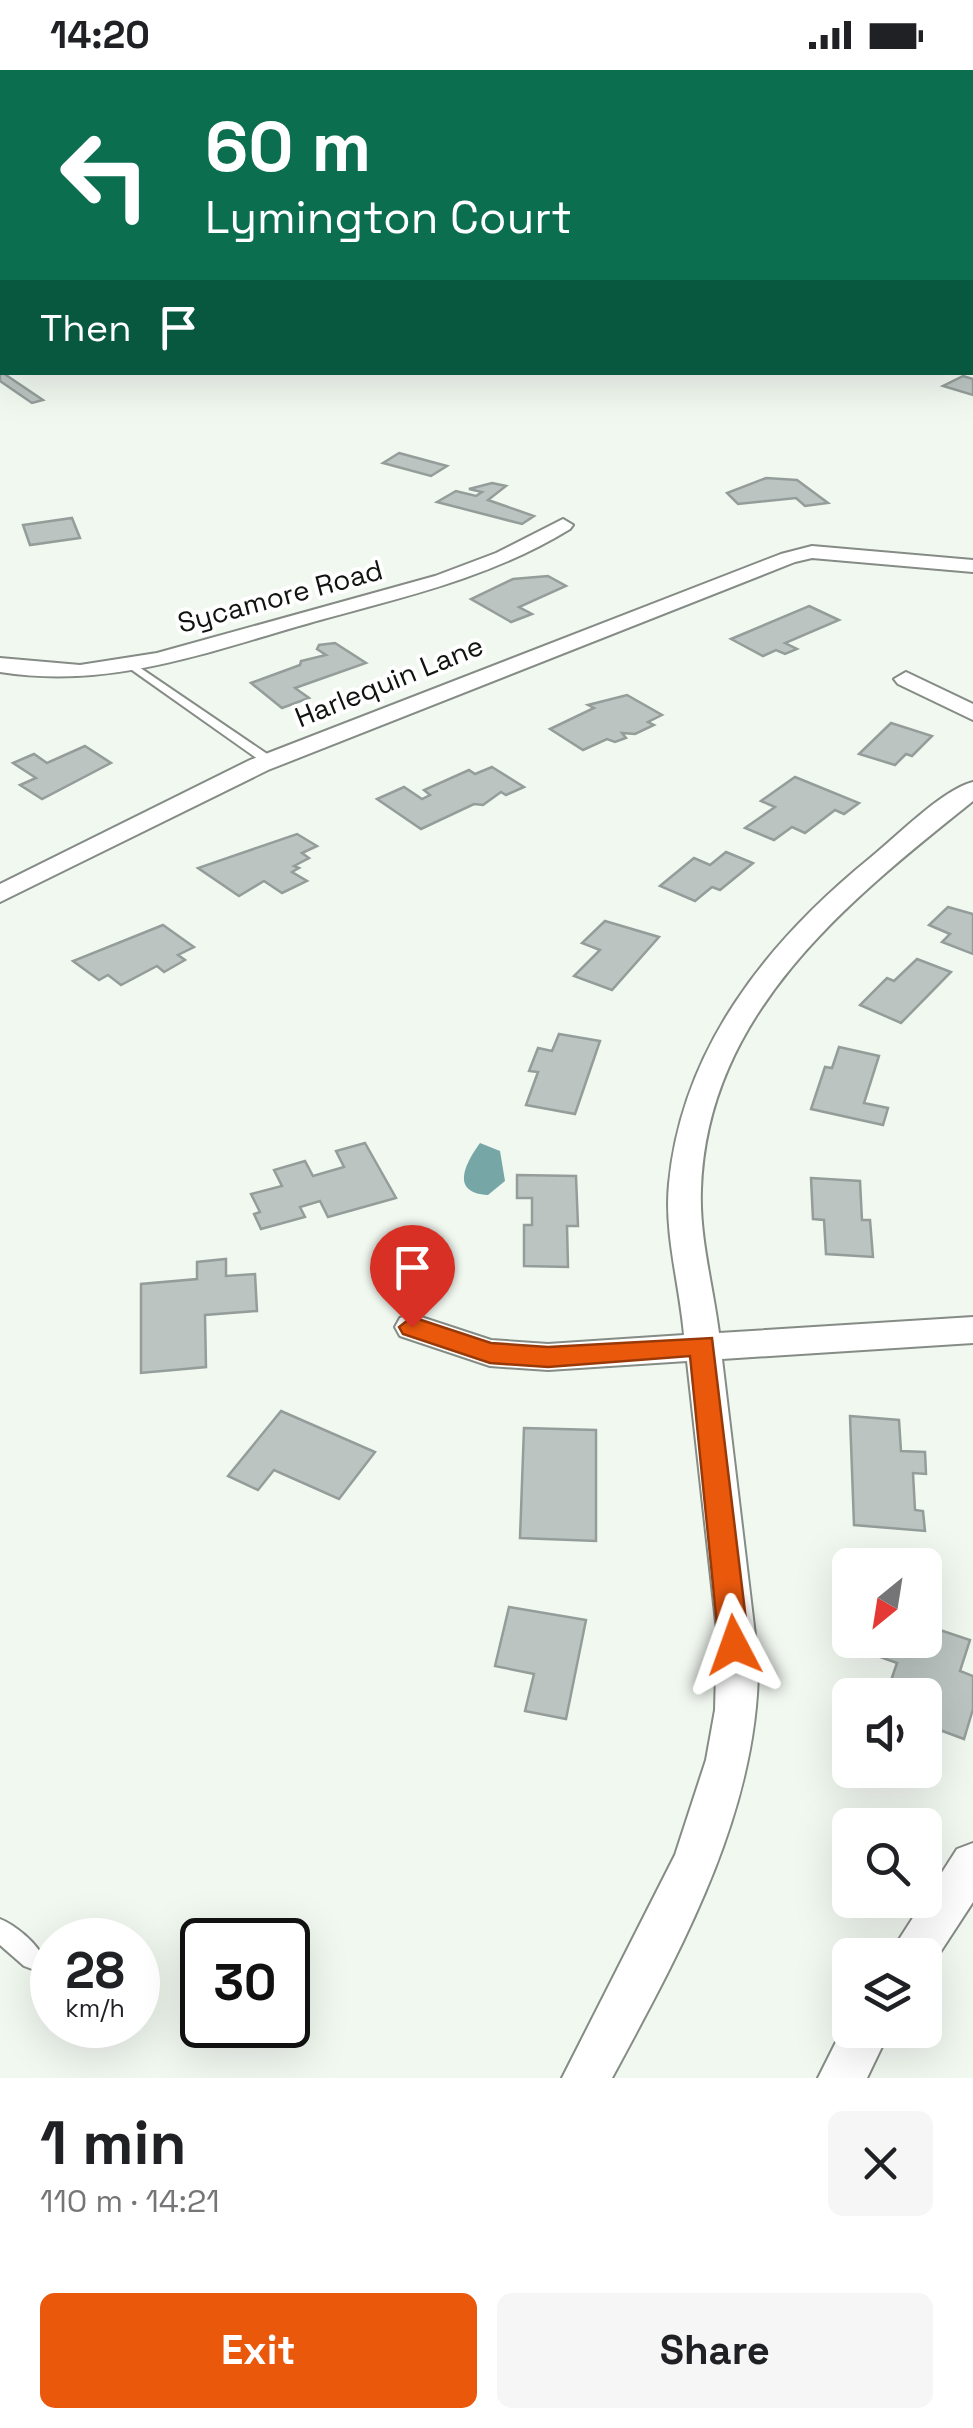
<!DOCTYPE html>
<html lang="en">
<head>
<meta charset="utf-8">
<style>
	:root { --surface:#fff; --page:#f6f6f6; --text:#202124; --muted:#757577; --accent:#ea580c }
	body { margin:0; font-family:"Space Grotesk",sans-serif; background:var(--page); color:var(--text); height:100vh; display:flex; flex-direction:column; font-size:38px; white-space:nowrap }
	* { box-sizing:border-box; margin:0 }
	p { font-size:32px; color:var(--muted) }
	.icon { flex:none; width:55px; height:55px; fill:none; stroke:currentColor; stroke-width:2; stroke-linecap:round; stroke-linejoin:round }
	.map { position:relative; height:2008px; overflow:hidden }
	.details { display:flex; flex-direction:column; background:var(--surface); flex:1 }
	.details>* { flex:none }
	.guide { position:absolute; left:0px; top:0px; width:975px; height:305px; box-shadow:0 10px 40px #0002; background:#0b6e4f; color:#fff; overflow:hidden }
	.needle { width:65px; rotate:210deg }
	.tools { position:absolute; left:832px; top:1478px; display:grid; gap:20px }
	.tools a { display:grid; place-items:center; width:110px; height:110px; border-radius:15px; background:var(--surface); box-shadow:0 10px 40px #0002; font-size:50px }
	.speed { position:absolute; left:30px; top:1848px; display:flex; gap:20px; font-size:50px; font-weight:700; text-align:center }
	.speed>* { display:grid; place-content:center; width:130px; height:130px; border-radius:50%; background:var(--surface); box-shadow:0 10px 40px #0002; line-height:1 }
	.speed small { font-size:25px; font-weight:400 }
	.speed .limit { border:5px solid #111; border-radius:15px; background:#fff; color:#111 }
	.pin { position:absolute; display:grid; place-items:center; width:85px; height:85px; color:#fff; margin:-102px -42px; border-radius:50% 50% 50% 0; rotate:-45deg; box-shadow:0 0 10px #0007 }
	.pin .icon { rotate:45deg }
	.me { position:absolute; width:110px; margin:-55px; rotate:356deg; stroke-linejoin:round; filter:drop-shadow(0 0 8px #0008) }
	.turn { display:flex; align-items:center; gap:35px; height:210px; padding:0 40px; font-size:45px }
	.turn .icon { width:130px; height:130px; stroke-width:2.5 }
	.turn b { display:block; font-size:70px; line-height:85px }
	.then { display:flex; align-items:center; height:95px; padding:0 40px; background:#0003; gap:20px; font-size:38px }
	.round { display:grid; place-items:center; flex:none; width:105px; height:105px; border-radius:15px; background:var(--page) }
	.headline { display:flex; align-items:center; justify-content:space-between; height:170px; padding:0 40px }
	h1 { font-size:60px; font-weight:600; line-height:75px }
	.button { display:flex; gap:20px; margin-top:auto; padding:20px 40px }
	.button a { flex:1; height:115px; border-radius:15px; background:var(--accent); color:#fff; font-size:40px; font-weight:600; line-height:115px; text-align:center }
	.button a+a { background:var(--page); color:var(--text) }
	.status { display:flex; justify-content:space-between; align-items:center; height:70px; padding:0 50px; background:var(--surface); direction:ltr }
	.status svg { height:28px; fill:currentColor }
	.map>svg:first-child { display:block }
	.water { fill:#76a7a6 }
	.building { fill:#bbc4c0; stroke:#949d9a; stroke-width:2.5 }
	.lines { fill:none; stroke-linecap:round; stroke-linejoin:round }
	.lane-casing { stroke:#858b85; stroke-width:4 }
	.street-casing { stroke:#858b85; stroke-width:4 }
	.path { stroke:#a2a8a1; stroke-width:2.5; stroke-dasharray:4 4; stroke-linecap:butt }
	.lane { fill:#fff; fill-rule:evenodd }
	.street { fill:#fff; fill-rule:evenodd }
	.route { fill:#ea580c; stroke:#983908; stroke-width:2.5 }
	.labels { text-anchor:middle; stroke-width:8; stroke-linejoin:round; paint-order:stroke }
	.far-street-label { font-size:28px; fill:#101310; stroke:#fff }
</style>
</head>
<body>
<div class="status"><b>14:20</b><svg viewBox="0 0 49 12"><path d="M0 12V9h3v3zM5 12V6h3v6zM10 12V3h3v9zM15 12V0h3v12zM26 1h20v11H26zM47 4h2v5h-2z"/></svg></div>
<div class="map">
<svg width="973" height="2008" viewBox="0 0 973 2008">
	<rect width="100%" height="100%" fill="#f1f8f0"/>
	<path class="water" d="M 480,1073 L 500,1081 L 505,1111 L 488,1125 C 448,1123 467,1091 480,1073 Z"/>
	<g class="building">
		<polygon points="0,301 43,330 32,333 0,311"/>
		<polygon points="963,306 973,309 973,325 943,316"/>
		<polygon points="399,383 447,396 431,406 383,393"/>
		<polygon points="766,408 797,410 828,433 805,436 796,428 738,434 727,423"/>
		<polygon points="492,413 506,416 488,430 534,446 522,454 437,432 456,421 476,426 482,422 469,419"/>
		<polygon points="72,448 80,468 30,475 23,455"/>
		<polygon points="548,506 566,516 519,537 532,544 511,552 471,529 513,509"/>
		<polygon points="809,536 839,550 785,573 797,579 785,584 776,580 763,586 731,569"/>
		<polygon points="335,573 366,593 295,618 309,628 282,638 251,613 300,595 301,591 326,585 317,579 319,575"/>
		<polygon points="627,625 662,645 648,652 654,655 635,664 622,663 626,668 615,672 607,669 583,680 550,659 594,638 588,635"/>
		<polygon points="891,653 932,666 912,686 906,684 895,695 859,684"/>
		<polygon points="85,676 111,693 42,729 20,715 36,708 13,693 34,684 47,693"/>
		<polygon points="492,697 524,717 506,725 501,722 483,735 474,734 421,759 377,729 404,717 422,729 430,725 424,720 469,700 475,704"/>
		<polygon points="795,707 859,733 844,744 835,740 805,763 792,757 774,770 745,758 775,737 761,731"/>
		<polygon points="297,764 317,776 302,783 309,788 294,796 299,798 292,802 307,811 282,823 264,811 239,826 198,798"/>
		<polygon points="726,782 753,793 720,820 712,817 695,831 660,816 694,788 710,795"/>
		<polygon points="948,837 973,844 973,884 942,872 950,864 929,855"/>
		<polygon points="605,851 659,867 612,920 574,906 600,880 582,873"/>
		<polygon points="163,855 194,877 178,885 185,890 164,902 157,896 121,915 108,905 99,910 73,891"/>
		<polygon points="917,889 951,902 901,953 860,935 887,908 894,911"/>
		<polygon points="559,964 600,971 575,1044 526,1035 538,1002 529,1001 538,978 552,981"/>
		<polygon points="839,977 879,986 864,1033 888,1038 883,1055 811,1039 825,997 832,998"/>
		<polygon points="365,1073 396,1128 328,1147 320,1131 300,1137 305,1147 261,1159 254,1144 260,1142 251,1124 282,1116 274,1100 305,1091 313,1106 344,1097 336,1081"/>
		<polygon points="517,1105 576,1106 578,1156 567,1156 568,1197 524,1196 524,1155 532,1155 532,1128 517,1128"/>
		<polygon points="811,1108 860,1111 862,1150 870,1150 873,1187 826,1184 824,1150 813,1149"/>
		<polygon points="226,1189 226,1206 255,1204 257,1241 205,1245 206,1297 141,1303 141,1214 197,1209 197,1192"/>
		<polygon points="281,1341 375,1382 339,1429 274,1400 258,1420 228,1406"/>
		<polygon points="850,1346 899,1350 901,1381 925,1382 926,1404 913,1403 915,1440 923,1441 925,1461 854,1455"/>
		<polygon points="524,1358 596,1360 596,1471 520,1468"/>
		<polygon points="509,1537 586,1550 566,1649 525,1641 534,1604 495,1596"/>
		<polygon points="925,1555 970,1570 960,1601 973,1606 973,1639 964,1669 937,1659 925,1700 925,1625 886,1625 897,1593 847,1575 850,1567 925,1570"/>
	</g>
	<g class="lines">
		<g class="lane-casing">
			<g id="lane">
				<polygon points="136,595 273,688 273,694 265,694 132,600 130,598"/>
				<path d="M 0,1849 C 15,1855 37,1873 43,1888 L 40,1896 L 32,1899 L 24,1896 L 0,1875 Z"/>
			</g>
		</g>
		<g class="street-casing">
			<g id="street">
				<rect x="0" y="51" width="2" height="8"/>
				<path d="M 563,449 L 573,455 L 570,459 C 492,507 407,526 320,550 C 212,580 114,620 0,602 L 0,588 L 80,595 L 157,583 L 435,506 L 496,483 Z"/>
				<polygon points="812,476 973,490 973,502 812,488 795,492 268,700 0,832 0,814 250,690 781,484"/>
				<polygon points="906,602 973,634 973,650 898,614 894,609"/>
				<path d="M 973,712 L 973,731 C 847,832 707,943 701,1119 C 699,1166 713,1216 719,1263 L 973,1247 L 973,1273 L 722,1289 L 758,1590 C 760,1739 681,1880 612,2008 L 562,2008 L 675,1785 L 706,1690 L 715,1640 L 717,1561 L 687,1291 L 548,1300 L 490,1296 L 400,1266 L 395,1257 L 400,1248 L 412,1244 L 491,1270 L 548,1274 L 684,1265 C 680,1217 664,1163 669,1114 C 682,978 767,872 870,788 C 895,768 943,719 973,712 Z"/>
				<polygon points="973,1773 973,1832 928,1901 925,1885 889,1885 957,1779"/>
				<polygon points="850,1944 850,1960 890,1960 867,2008 818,2008"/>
			</g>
		</g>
		<g class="path">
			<polyline points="498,2 510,0"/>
			<polyline points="582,2 592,0"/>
		</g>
		<use href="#lane" class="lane"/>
		<use href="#street" class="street"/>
	</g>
	<polygon class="route" points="412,1247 491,1273 548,1277 712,1268 749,1575 745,1584 734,1588 724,1584 719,1575 690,1286 548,1297 490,1293 403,1264 399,1257"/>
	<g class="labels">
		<g class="far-street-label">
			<text transform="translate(280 526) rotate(-15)" y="10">Sycamore Road</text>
			<text transform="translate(389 611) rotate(-22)" y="10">Harlequin Lane</text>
		</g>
	</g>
</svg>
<div class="tools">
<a><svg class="needle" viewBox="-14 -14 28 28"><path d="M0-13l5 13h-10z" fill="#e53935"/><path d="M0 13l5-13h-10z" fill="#757577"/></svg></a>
<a><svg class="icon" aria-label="sound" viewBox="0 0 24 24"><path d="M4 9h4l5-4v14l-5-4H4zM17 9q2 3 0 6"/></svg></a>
<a><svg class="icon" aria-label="search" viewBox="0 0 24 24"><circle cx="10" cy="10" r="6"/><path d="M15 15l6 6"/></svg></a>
<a><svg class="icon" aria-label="layers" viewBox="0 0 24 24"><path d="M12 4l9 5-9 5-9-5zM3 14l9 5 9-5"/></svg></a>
</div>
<div class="speed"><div>28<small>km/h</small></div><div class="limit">30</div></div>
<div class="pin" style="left:412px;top:1257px;background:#d93025"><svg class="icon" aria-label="arrive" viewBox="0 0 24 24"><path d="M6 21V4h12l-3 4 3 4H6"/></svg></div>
<svg class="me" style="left:734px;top:1575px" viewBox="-20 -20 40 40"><path d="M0-17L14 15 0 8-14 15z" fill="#ea580c" stroke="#fff" stroke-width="4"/></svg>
<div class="guide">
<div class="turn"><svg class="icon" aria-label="left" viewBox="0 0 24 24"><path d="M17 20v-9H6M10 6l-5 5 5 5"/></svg><div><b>60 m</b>Lymington Court</div></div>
<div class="then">Then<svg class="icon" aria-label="arrive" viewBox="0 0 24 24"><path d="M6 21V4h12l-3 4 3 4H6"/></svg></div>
</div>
</div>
<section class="details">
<div class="headline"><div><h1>1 min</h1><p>110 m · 14:21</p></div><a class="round"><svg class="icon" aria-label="close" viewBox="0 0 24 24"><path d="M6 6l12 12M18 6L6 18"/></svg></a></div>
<div class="button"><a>Exit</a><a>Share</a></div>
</section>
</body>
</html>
